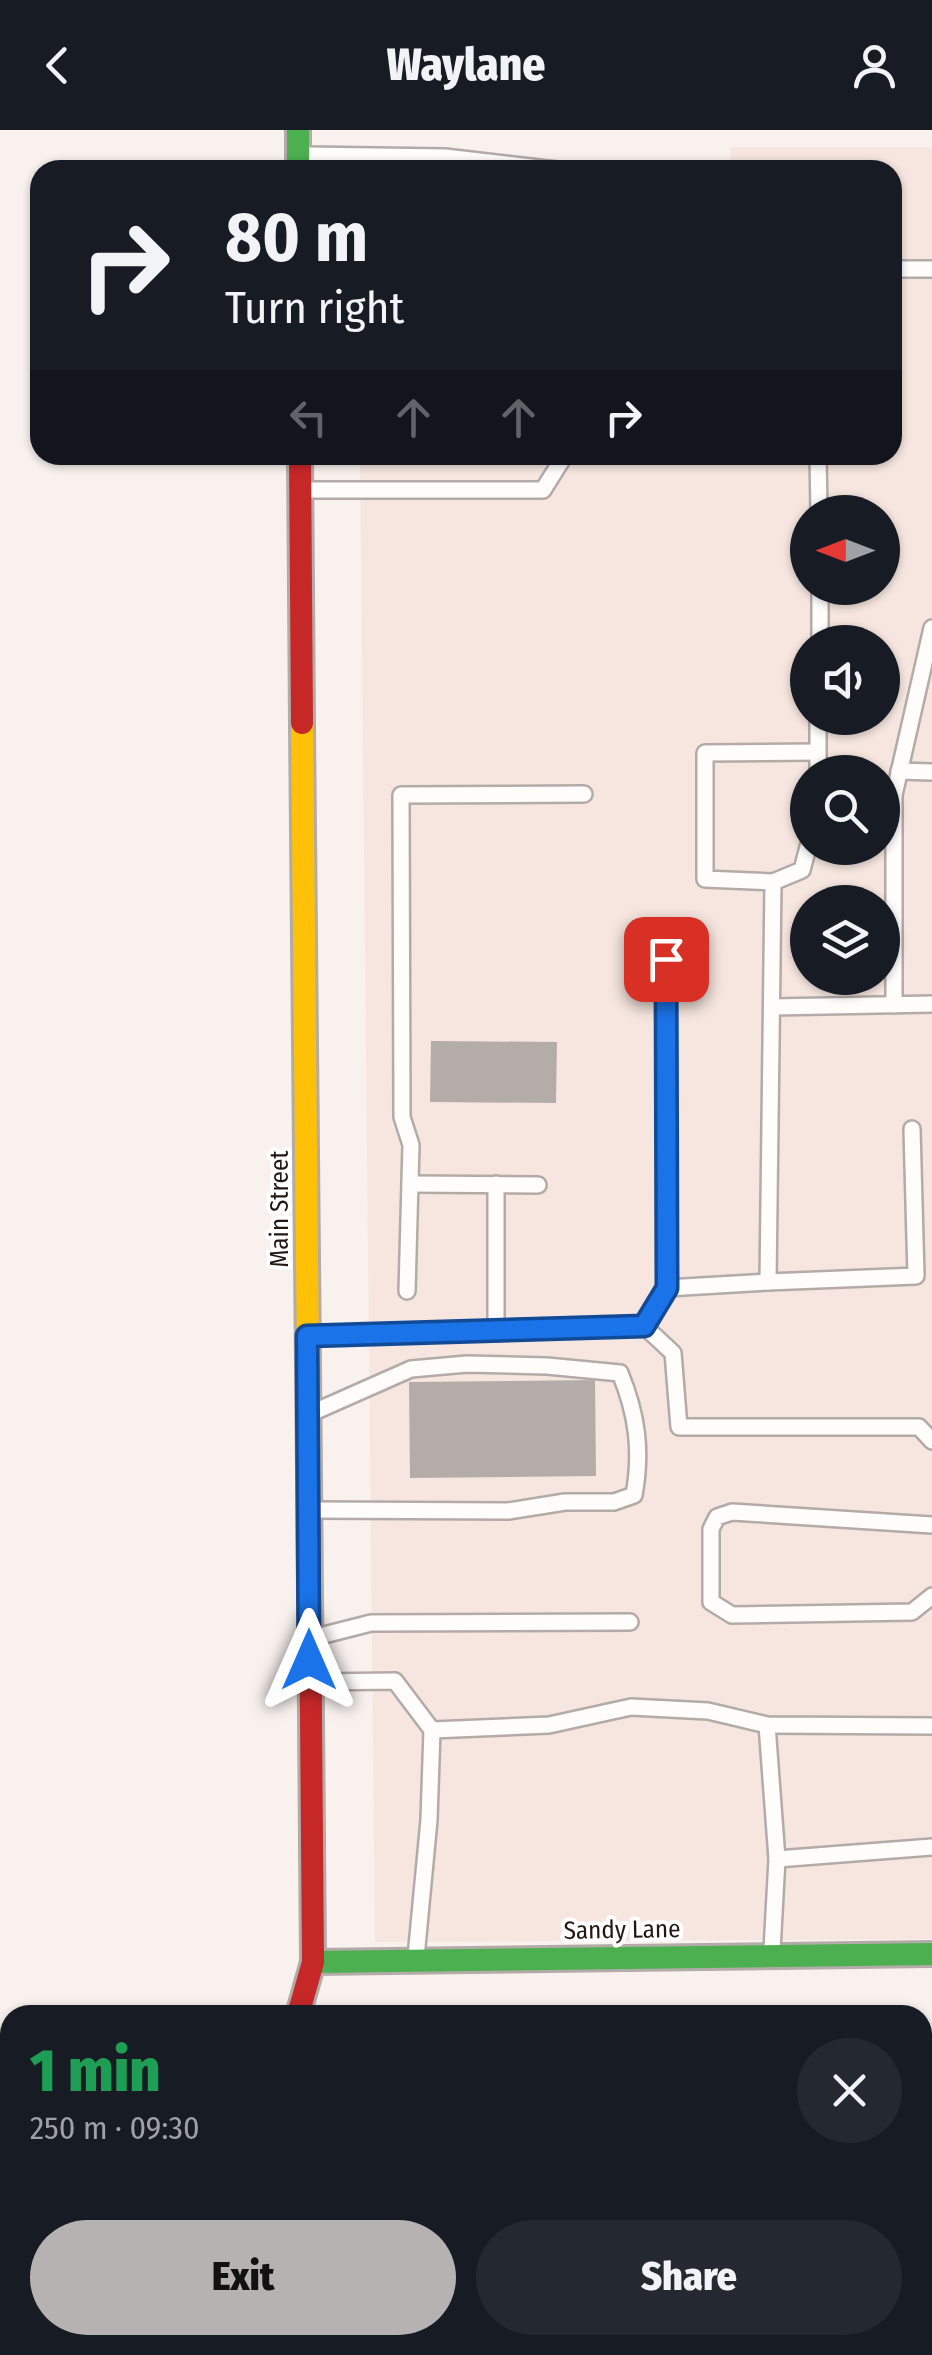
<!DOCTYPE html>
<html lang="en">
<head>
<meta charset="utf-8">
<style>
	:root { --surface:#171b24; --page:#242831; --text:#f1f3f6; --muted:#9ea1a6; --accent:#b6b2b2 }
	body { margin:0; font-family:"Fira Sans Condensed",sans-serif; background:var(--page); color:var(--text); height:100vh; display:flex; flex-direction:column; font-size:38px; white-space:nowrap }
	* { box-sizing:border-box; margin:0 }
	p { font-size:32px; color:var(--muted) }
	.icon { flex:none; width:55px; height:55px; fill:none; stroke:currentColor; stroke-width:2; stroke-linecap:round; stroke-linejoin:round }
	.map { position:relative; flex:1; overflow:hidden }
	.side { position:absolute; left:0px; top:1875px; width:932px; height:350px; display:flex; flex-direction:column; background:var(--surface); border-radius:30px 30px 0 0; box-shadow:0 2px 8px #0004 }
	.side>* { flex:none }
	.hud { position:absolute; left:30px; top:30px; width:872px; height:305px; border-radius:30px; box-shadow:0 2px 8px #0004; background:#171b24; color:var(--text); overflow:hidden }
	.needle { width:65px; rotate:270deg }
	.tools { position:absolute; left:790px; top:365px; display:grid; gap:20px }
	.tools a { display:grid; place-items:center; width:110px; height:110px; border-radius:50%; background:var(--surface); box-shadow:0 2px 8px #0004; font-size:50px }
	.pin { position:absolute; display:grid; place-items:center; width:85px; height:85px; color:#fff; margin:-42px; border-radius:20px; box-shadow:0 5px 15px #0006 }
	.me { position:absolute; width:110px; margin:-55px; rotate:0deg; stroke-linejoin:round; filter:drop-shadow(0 0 8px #0008) }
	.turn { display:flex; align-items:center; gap:35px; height:210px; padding:0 30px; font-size:45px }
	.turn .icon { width:130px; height:130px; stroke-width:2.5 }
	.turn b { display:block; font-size:70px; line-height:85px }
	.lanes { display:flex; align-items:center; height:95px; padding:0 30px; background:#0003; justify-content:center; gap:50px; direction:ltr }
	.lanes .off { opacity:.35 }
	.round { display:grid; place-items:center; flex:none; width:105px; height:105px; border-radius:52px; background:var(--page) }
	.overview { display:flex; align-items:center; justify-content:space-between; height:170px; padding:0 30px }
	h1 { font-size:60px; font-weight:800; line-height:75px; color:#1e9e55 }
	.action { display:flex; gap:20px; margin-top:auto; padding:20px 30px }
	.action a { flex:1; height:115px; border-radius:60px; background:var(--accent); color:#111; font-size:40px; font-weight:800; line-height:115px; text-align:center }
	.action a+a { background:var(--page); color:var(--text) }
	header { display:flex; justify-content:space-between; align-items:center; height:130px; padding:0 30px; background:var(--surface); font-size:45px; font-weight:800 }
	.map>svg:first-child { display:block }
	.built { fill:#f6e6df; fill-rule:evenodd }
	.building { fill:#b4aca8 }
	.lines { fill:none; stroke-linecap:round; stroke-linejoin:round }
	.lane-casing { stroke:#b3aba7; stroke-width:20 }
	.fast-casing { stroke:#b3aba7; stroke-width:28 }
	.slow-casing { stroke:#b3aba7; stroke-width:28 }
	.jam-casing { stroke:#b3aba7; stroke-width:28 }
	.lane { stroke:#fefdfc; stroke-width:15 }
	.fast { stroke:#4caf50; stroke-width:22 }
	.slow { stroke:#ffc107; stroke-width:22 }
	.jam { stroke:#c62828; stroke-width:22 }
	.route-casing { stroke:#114b97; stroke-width:25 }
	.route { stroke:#1a73e8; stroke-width:18 }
	.labels { text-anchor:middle; stroke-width:8; stroke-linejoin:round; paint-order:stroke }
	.street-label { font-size:25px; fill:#221712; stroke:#fff }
</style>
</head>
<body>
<header><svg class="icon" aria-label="back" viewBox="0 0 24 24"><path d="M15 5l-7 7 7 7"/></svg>Waylane<svg class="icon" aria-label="person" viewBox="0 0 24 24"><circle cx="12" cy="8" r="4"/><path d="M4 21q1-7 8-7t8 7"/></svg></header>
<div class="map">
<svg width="932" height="2225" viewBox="0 0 932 2225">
	<rect width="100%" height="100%" fill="#f8f1ee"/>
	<path class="built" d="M 731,17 L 932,17 L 932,1809 L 375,1812 L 360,325 L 892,325 L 892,40 L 731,40 ZM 808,382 L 882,382 L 882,458 L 808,458 ZM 808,512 L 882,512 L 882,588 L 808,588 ZM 808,642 L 882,642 L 882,718 L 808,718 ZM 808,772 L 882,772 L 882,848 L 808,848 Z"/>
	<g class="building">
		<polygon points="431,911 557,912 556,973 430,972"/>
		<polygon points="595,1250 596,1346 410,1348 409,1252"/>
	</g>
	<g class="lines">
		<g class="lane-casing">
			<g id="lane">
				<polyline points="306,25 445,27 557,40"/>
				<polyline points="892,139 932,139"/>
				<polyline points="818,325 819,382"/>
				<polyline points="308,360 543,360 565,325"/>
				<polyline points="820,512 820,458"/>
				<polyline points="899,641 932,642"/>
				<polyline points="818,642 818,588"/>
				<polyline points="882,665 894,665 932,498"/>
				<polyline points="894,665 894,875"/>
				<polyline points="808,717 802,740 773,752 705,749 705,623 818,622"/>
				<polyline points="773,752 768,1152 916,1146 912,999"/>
				<polyline points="665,829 667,1158 768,1152"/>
				<polyline points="772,877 932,874"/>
				<polyline points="410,1054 538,1055"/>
				<polyline points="407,1161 411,1015 402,987 401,665 584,664"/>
				<polyline points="644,1196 673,1223 679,1297 919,1297 932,1311"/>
				<polyline points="496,1200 644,1196 667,1158"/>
				<polyline points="315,1206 496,1200 496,1054"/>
				<path d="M 314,1380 L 508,1381 L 565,1372 L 614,1372 L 634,1365 C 642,1321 637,1284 620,1243 L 547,1236 L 467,1234 L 411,1239 L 316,1281"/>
				<polyline points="932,1395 732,1382 717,1387 711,1399 711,1472 732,1485 912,1482 932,1466"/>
				<polyline points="316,1507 371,1493 630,1492"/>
				<polyline points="318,1552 395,1551 432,1600"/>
				<polyline points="767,1595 777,1729 932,1717"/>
				<polyline points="772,1820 777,1729"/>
				<polyline points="416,1827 429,1690 432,1600 549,1595 631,1577 708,1581 767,1595 932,1596"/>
			</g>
		</g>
		<g class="fast-casing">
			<g id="fast">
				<polyline points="298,0 298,40"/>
				<polyline points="313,1832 932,1824"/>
				<polyline points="350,2215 350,2225"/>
			</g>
		</g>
		<g class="slow-casing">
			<g id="slow">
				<polyline points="302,593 309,1343"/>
				<polyline points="297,2215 297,2225"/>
			</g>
		</g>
		<g class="jam-casing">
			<g id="jam">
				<polyline points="300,325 302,593"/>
				<polyline points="298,1885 313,1832 309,1343"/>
			</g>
		</g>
		<use href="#lane" class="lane"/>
		<use href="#fast" class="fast"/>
		<use href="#slow" class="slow"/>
		<use href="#jam" class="jam"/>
	</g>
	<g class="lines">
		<g class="route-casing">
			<polyline id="route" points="309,1530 307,1206 644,1196 667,1158 666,829"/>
		</g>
		<use href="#route" class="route"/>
	</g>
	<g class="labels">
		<g class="street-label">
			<text transform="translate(279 1079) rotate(-90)" y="9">Main Street</text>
			<text transform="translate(622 1799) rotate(-1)" y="9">Sandy Lane</text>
		</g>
	</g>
</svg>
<div class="tools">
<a><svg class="needle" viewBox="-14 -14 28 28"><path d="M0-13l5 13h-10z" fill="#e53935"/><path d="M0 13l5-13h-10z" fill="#9ea1a6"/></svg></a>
<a><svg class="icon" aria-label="sound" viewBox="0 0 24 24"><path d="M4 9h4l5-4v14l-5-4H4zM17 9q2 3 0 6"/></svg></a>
<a><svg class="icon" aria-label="search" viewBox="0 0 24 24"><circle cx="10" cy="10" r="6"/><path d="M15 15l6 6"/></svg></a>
<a><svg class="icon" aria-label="layers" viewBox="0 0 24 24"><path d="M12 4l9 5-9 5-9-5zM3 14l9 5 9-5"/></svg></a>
</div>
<div class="pin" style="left:666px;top:829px;background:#d93025"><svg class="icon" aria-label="arrive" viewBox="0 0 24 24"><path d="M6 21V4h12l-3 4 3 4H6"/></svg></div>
<svg class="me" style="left:309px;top:1530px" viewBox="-20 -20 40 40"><path d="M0-17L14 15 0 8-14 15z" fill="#1a73e8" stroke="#fff" stroke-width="4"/></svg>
<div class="hud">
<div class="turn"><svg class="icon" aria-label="right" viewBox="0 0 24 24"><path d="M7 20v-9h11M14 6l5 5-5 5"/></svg><div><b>80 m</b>Turn right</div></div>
<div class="lanes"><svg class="icon off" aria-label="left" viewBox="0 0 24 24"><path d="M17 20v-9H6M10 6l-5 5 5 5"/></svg><svg class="icon off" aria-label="ahead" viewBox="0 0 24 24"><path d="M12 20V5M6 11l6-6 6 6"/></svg><svg class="icon off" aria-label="ahead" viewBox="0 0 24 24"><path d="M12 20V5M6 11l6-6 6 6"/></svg><svg class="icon" aria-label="right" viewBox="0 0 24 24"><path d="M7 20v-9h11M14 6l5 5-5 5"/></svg></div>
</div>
<section class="side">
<div class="overview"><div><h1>1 min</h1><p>250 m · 09:30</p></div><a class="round"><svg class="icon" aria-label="close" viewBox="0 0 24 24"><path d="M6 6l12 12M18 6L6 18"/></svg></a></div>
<div class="action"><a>Exit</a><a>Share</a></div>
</section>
</div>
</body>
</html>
